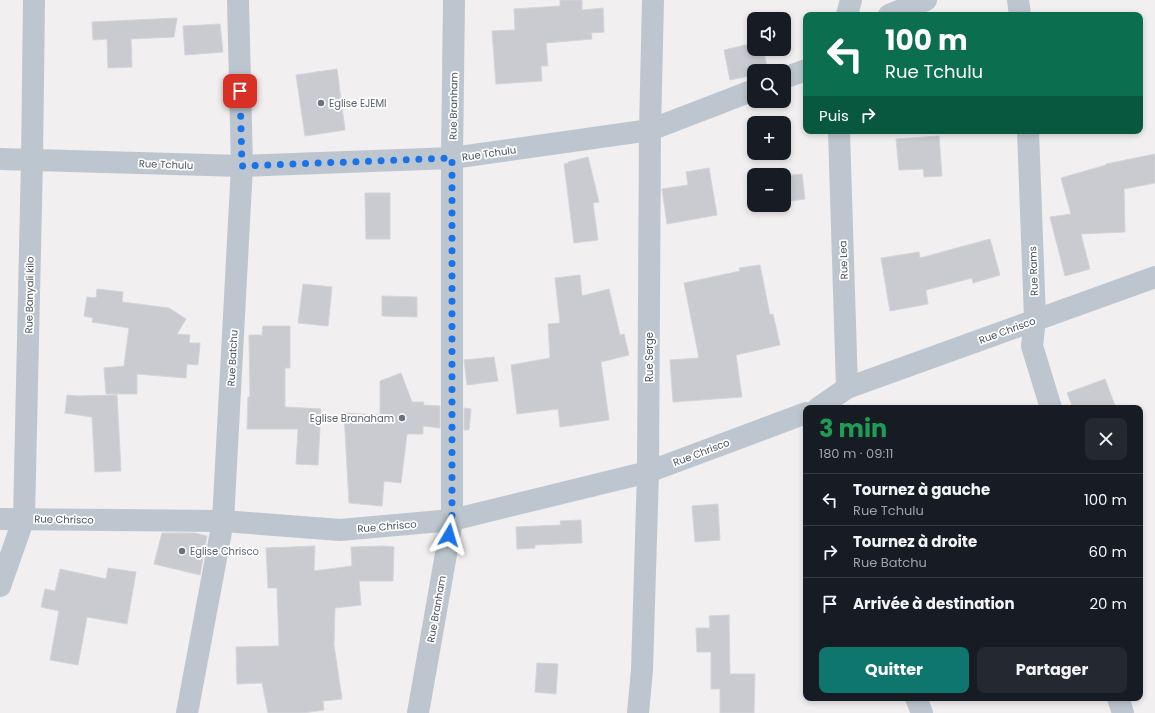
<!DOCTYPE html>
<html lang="fr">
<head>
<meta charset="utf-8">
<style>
	:root { --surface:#171b24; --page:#242831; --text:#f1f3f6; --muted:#9ea1a6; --line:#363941; --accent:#0f766e }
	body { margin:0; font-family:Poppins,sans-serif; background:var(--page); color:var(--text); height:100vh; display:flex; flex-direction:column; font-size:15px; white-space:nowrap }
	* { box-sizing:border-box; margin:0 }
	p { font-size:13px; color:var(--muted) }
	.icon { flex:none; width:22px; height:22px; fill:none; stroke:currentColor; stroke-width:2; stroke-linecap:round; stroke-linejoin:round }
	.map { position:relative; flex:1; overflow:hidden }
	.sheet { position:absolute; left:803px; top:405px; width:340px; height:296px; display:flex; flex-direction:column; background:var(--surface); border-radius:8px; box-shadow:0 2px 6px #0003 }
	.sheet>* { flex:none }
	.top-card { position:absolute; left:803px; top:12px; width:340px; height:122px; border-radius:8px; box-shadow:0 2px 6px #0003; background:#0b6e4f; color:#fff; overflow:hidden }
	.fabs { position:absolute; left:747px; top:12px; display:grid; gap:8px }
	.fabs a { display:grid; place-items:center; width:44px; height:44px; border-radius:8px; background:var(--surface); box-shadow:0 2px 6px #0003; font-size:20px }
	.pin { position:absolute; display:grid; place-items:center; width:34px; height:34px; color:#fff; margin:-17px; border-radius:8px; box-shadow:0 2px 6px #0006 }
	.me { position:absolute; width:44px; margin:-22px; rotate:7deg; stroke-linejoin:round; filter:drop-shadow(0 0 3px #0008) }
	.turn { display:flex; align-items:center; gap:14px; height:84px; padding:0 16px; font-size:18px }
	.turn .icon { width:52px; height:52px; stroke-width:2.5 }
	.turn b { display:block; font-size:28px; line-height:34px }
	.then { display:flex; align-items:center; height:38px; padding:0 16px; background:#0003; gap:8px; font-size:15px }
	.round { display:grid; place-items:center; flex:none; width:42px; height:42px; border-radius:8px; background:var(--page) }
	.head { display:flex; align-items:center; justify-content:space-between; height:68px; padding:0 16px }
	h1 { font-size:24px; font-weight:700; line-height:30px; color:#1e9e55 }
	.action { display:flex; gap:8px; margin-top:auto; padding:8px 16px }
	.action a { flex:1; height:46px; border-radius:8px; background:var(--accent); color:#fff; font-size:16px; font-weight:700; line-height:46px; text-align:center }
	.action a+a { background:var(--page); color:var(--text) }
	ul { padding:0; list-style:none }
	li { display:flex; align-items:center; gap:12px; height:52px; padding:0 16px; border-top:1px solid var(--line) }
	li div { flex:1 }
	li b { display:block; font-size:15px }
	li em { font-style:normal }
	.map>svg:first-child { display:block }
	.building { fill:#c9cbd1; stroke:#d3d5da }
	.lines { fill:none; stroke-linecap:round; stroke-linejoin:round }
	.minor { stroke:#bdc6ce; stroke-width:22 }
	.route { stroke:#1a73e8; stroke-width:7; stroke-dasharray:0 12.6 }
	.worship-dot { fill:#6b7280; stroke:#fff; stroke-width:1.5 }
	.labels { text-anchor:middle; stroke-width:3.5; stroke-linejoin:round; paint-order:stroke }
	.worship-label { font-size:10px; fill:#5b616d; stroke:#fff; text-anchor:start }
	.street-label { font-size:10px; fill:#47525c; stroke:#fff }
</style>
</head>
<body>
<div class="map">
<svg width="1155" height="713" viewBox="0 0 1155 713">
	<rect width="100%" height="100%" fill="#f1efef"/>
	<g class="building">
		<polygon points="560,0 582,0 582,10 603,8 604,32 591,33 592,39 546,43 548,66 541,66 542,81 496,84 492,31 515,30 514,9 560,6"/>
		<polygon points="177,18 174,37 131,39 132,67 108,68 107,39 93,40 92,22"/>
		<polygon points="220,24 223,52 185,55 183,26"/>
		<polygon points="754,43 754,49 763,49 768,71 754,71 754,75 730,80 724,50"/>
		<polygon points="337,69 345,130 305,136 296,75"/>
		<polygon points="939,136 942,176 924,177 923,169 899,170 896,139"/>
		<polygon points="1155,154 1155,183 1124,189 1125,232 1081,234 1090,269 1065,276 1050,217 1071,214 1061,178 1106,165 1106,164"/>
		<polygon points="588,157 599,202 593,203 598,240 574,243 564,164 569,163 568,162"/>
		<polygon points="709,168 717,215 667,224 662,189 688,185 686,172"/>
		<polygon points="802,174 805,199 784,202 784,176"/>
		<polygon points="365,193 390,193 390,239 366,239"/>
		<polygon points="990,239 1000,275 973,283 972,278 926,290 928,304 890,311 881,258 919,252 920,258"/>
		<polygon points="760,265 770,315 773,314 780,345 736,355 742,397 673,402 670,360 699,358 684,283 740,271 739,268"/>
		<polygon points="580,275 582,296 609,289 620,335 624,334 629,355 601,362 609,420 560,427 558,409 517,414 511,365 550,358 548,324 560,323 555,278"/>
		<polygon points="303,284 332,287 328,326 298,323"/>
		<polygon points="97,289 123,292 122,302 169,308 186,319 177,334 190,335 189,343 200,343 198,365 187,364 186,378 137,374 137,394 106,394 104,368 124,366 129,328 92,322 93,318 84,316 87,297 96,298"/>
		<polygon points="382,296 417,297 417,317 382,316"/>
		<polygon points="263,326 290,326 290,368 285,368 285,407 321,409 318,465 296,464 298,429 247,429 248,397 250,397 249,335 262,335"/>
		<polygon points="494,357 498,381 467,385 464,360"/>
		<polygon points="401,373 412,402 424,402 423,405 440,406 440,428 423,426 423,434 407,434 401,483 384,481 382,506 349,503 344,413 380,415 380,381"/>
		<polygon points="1105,379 1116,408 1073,408 1067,393"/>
		<polygon points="67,395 78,396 117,395 121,471 95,472 92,417 65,413"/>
		<polygon points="464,408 471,409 469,430 464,430"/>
		<polygon points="718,504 720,540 695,542 692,506"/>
		<polygon points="581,520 582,543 535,545 535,548 517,549 516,527 561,525 560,521"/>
		<polygon points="162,533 195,533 207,536 200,575 154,564"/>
		<polygon points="315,546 314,571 352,566 351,547 383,546 394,547 393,581 359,581 361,605 335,608 334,645 342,699 323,701 324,710 303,713 268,713 262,683 237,684 236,647 279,646 277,588 268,588 266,548"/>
		<polygon points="108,568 136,572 127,624 87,617 78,665 50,660 59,611 41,607 45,589 55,591 60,569 106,579"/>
		<polygon points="729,615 730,674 755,674 754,713 720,713 720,689 711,689 711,652 697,652 696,628 710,628 709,616"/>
		<polygon points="537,663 558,664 556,694 535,692"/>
	</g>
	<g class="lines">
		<g class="minor">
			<polyline points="1018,0 1020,15"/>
			<polyline points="847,15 851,0"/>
			<polyline points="889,15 926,0"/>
			<polyline points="784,78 806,70"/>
			<polyline points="839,131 847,388"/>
			<polyline points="1028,131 1035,319 1032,346 1051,408"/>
			<polyline points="0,159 242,166 452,158 650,130 754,90"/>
			<polyline points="818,408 847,388 1155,277"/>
			<polyline points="0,519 223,521 340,530 452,520 648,472 806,413"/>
			<polyline points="0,586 24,518 32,160 34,0"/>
			<polyline points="916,698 922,713"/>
			<polyline points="1118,698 1123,713"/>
			<polyline points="187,713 223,521 242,166 238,0"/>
			<polyline points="418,713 452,520 452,158 454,0"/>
			<polyline points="638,713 642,670 648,472 650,130 653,0"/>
		</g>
	</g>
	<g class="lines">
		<polyline class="route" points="240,91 242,166 452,158 452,520 449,535"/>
	</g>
	<g class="worship-dot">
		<circle cx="321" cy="103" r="4"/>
		<circle cx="402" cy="418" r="4"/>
		<circle cx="182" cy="551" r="4"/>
	</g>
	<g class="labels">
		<g class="worship-label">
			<text x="329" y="107">Eglise EJEMI</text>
			<text x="394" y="422" text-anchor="end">Eglise Branaham</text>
			<text x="190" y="555">Eglise Chrisco</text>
		</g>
		<g class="street-label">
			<text transform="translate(453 106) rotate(-89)" y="4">Rue Branham</text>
			<text transform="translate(489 153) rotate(-8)" y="4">Rue Tchulu</text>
			<text transform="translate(166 164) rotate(2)" y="4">Rue Tchulu</text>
			<text transform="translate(843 260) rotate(-92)" y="4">Rue Lea</text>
			<text transform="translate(1033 271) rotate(-92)" y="4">Rue Rams</text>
			<text transform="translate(29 295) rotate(-89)" y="4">Rue Banyali kilo</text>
			<text transform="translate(1007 330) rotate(-20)" y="4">Rue Chrisco</text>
			<text transform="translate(649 357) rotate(-90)" y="4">Rue Serge</text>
			<text transform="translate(232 358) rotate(-87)" y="4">Rue Batchu</text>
			<text transform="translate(701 452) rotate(-21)" y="4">Rue Chrisco</text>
			<text transform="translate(64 519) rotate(1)" y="4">Rue Chrisco</text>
			<text transform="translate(387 526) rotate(-5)" y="4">Rue Chrisco</text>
			<text transform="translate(436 609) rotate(-80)" y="4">Rue Branham</text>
		</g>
	</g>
</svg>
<div class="fabs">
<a><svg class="icon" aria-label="sound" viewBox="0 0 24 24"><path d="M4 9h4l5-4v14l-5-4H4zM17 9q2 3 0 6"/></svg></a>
<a><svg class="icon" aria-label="search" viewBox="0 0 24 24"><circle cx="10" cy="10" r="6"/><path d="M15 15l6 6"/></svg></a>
<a>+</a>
<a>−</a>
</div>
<div class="pin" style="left:240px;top:91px;background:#d93025"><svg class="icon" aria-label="arrive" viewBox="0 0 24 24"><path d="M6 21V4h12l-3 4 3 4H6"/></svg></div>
<svg class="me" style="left:449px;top:535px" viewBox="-20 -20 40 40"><path d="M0-17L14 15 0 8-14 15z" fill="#1a73e8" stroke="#fff" stroke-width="4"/></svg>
<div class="top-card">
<div class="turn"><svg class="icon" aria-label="left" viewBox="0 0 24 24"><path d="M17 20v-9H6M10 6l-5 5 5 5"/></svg><div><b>100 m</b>Rue Tchulu</div></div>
<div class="then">Puis<svg class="icon" aria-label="right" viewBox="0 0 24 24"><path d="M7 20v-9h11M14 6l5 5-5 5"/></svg></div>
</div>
<section class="sheet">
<div class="head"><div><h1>3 min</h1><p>180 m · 09:11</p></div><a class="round"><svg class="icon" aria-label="close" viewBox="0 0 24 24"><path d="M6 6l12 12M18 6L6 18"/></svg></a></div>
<ul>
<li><svg class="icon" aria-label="left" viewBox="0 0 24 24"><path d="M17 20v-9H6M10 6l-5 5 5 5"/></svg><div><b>Tournez à gauche</b><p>Rue Tchulu</p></div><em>100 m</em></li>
<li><svg class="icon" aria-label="right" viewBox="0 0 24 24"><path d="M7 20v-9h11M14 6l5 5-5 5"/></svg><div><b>Tournez à droite</b><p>Rue Batchu</p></div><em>60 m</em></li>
<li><svg class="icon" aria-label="arrive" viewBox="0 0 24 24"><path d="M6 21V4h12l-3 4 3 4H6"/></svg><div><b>Arrivée à destination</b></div><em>20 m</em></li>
</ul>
<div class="action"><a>Quitter</a><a>Partager</a></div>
</section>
</div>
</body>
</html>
